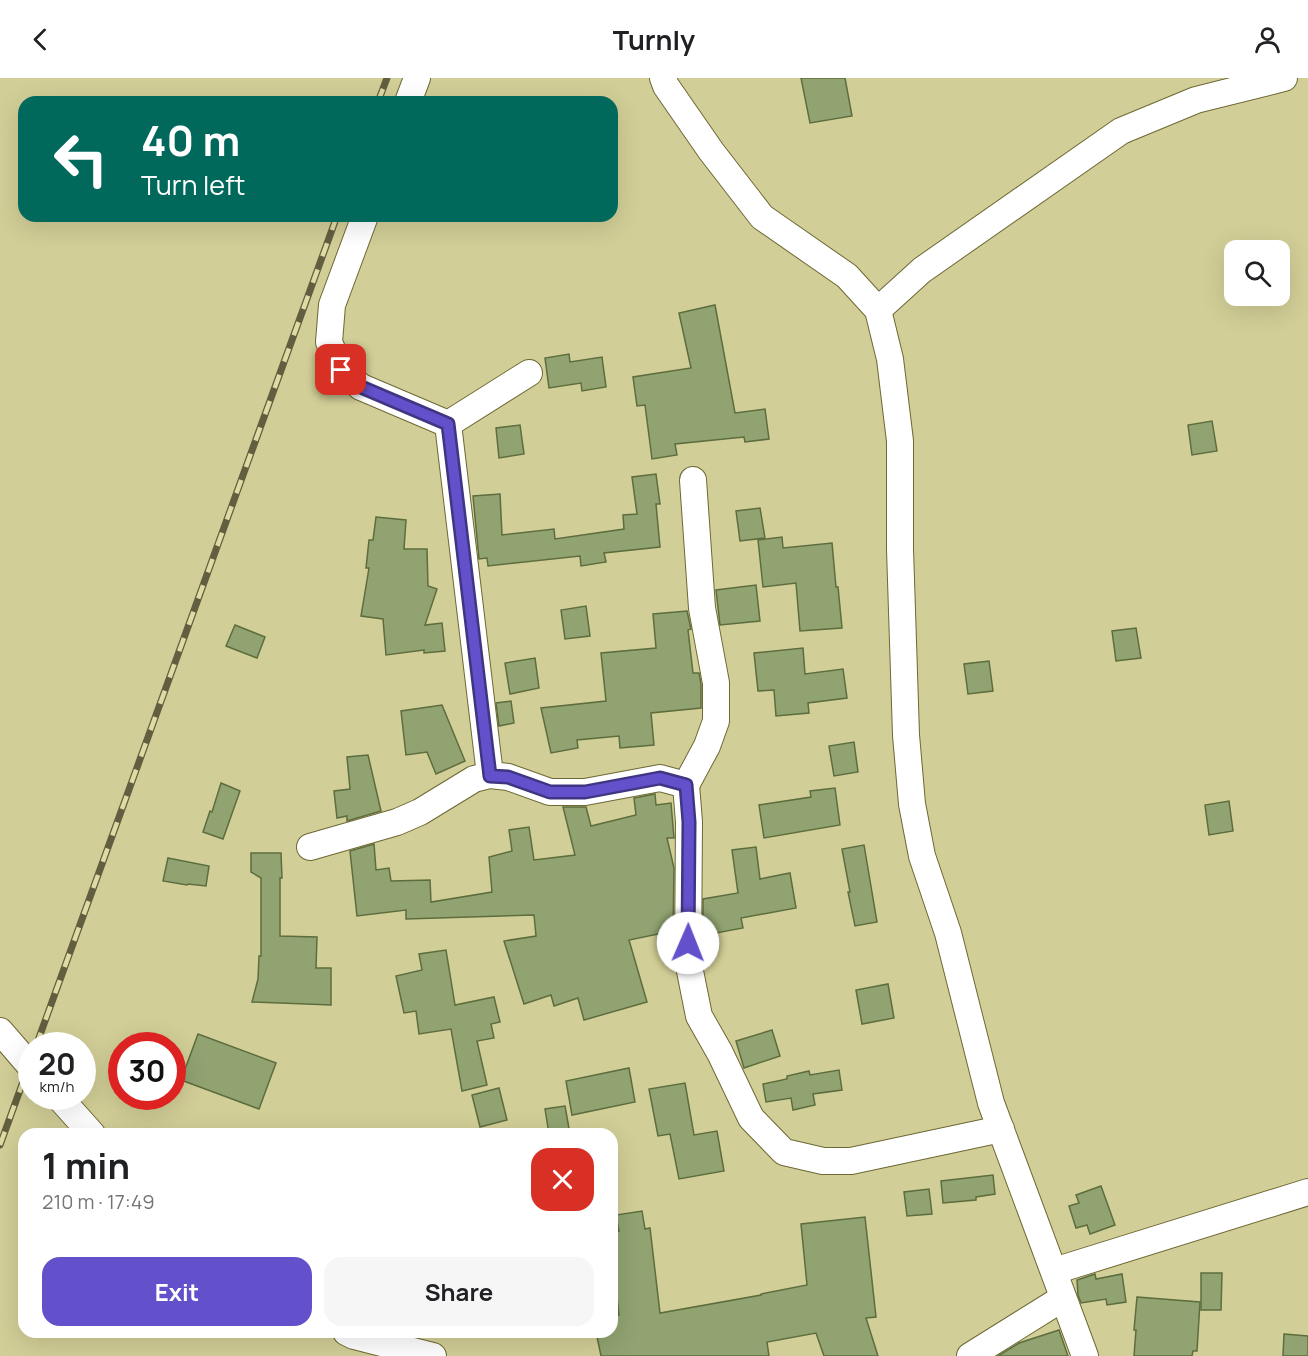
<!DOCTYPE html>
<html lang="en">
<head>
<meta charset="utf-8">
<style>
	:root { --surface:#fff; --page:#f6f6f6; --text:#202124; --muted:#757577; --accent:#6251ca }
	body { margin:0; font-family:Manrope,sans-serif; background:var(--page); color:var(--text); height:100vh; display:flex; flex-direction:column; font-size:22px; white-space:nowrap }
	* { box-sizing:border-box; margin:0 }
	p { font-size:20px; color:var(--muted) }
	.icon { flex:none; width:33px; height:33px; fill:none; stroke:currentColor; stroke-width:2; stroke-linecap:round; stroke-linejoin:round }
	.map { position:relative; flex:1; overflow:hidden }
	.side { position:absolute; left:18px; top:1050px; width:600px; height:210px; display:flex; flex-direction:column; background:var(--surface); border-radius:18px; box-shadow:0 6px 24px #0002 }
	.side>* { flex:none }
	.hud { position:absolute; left:18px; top:18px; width:600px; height:126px; border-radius:18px; box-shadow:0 6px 24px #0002; background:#00695c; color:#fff; overflow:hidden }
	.fabs { position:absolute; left:1224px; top:162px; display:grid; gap:12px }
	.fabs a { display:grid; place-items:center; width:66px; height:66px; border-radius:12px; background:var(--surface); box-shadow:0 6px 24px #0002; font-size:30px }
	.speed { position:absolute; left:18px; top:954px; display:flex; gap:12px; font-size:30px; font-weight:700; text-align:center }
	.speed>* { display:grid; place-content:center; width:78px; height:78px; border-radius:50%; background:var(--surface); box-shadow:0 6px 24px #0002; line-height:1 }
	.speed small { font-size:15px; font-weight:400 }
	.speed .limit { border:9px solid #d22; background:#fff; color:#111 }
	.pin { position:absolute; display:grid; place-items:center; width:51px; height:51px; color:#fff; margin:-26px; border-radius:12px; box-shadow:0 3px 9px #0006 }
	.me { position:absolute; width:66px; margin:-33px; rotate:1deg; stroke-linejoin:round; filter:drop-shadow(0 0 4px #0008) }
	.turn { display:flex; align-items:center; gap:21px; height:126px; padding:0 24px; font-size:27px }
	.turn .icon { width:78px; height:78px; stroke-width:2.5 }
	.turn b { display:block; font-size:42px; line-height:51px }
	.round { display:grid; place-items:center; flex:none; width:63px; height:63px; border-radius:18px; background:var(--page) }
	.head { display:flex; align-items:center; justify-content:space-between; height:102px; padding:0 24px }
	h1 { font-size:36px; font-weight:700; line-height:45px }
	.action { display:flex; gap:12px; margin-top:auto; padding:12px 24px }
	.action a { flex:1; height:69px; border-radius:18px; background:var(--accent); color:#fff; font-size:24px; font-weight:700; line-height:69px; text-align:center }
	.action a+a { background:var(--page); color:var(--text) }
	header { display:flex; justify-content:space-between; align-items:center; height:78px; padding:0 24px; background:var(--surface); font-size:27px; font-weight:700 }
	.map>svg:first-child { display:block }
	.building { fill:#91a371; stroke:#5d6d3d; stroke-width:1.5 }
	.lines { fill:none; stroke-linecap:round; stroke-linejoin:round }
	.minor-casing { stroke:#6d6834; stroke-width:28 }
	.minor { stroke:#fff; stroke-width:26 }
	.rail-casing { stroke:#625f40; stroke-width:7 }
	.rail { stroke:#dfdba3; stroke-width:4.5; stroke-dasharray:14; stroke-linecap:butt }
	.route-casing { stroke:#403583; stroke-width:15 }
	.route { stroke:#6251ca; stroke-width:10 }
</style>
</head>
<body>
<header><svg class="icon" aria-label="back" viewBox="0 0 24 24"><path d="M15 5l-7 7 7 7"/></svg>Turnly<svg class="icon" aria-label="person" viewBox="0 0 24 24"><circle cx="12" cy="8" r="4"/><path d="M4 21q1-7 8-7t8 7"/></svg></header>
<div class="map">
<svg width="1308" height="1278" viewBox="0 0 1308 1278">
	<rect width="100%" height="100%" fill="#d2ce97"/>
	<g class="building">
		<polygon points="801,0 845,0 852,38 810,45"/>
		<polygon points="715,227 735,335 765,331 769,361 745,364 744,359 675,366 677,377 652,381 645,327 637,328 633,299 691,290 679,235"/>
		<polygon points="569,276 570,284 602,279 606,309 582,313 581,305 549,310 545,280"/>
		<polygon points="1212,343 1217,373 1192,377 1188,347"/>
		<polygon points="520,347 524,376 499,380 496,350"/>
		<polygon points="656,396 660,426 656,426 660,469 604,475 606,484 581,488 580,478 488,488 487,480 479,481 473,418 500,416 502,457 554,451 555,461 624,451 623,437 637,436 632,399"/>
		<polygon points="760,430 765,460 740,463 736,433"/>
		<polygon points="376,439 406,442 404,471 427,471 428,508 437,511 425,547 442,545 445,573 424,575 424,572 386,577 383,541 361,538 369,490 366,490 369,462 373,462"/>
		<polygon points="782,459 783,470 832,465 836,509 838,509 842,550 800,553 796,505 763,509 758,462"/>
		<polygon points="756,507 760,543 720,547 716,512"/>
		<polygon points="586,528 590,558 565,561 561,532"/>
		<polygon points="687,533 691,551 688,552 693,595 699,595 701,606 701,630 651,635 654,667 620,670 619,658 577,662 578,670 551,675 541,630 606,623 601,575 656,570 653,536"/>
		<polygon points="235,547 265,559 257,580 226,568"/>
		<polygon points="1136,550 1141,580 1116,583 1112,553"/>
		<polygon points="803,570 805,596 843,591 847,620 808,625 809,635 776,638 774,612 758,613 754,575"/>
		<polygon points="535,580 539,610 510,616 505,585"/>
		<polygon points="989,583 993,613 968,616 964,586"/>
		<polygon points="511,623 514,645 499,648 496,625"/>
		<polygon points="442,627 465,683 436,696 427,674 406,677 401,633"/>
		<polygon points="854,664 858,694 834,698 829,668"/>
		<polygon points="368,677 381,733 347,743 347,738 337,740 334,713 350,711 347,679"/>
		<polygon points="221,705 240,713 223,761 203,754 210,733 212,734"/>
		<polygon points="835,710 840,747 764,760 759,727 811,719 810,713"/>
		<polygon points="655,716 656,727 671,725 674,760 667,760 674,790 673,853 629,862 647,924 584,942 578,920 554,928 551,917 524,926 504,863 536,858 534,837 406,841 406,832 357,838 350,773 374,766 376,792 389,790 391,803 430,802 431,824 492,814 489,779 512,773 509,752 529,749 534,782 575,777 563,729 586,729 591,748 636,737 634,720"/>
		<polygon points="1229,723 1233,753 1209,757 1205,727"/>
		<polygon points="864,767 877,844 855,848 848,814 850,814 842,771"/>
		<polygon points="756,769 760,801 790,795 796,830 741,840 743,850 711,856 709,846 703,847 703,821 738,815 732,772"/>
		<polygon points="251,775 281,775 282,800 280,800 280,858 317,859 316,890 331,890 331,927 252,924 258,901 259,878 261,878 261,800 251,794"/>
		<polygon points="168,780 209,788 206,808 188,806 187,807 163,803"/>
		<polygon points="446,872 455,927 494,919 500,944 491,946 494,960 477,963 487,1007 462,1013 451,951 419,956 416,933 404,935 396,898 422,892 419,876"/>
		<polygon points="888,906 894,940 862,946 856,912"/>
		<polygon points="772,952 780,978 744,990 736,963"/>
		<polygon points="198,956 276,985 259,1031 181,1002"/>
		<polygon points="629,990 635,1024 572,1037 566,1003"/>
		<polygon points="839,992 842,1012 813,1016 815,1027 793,1032 791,1020 766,1024 763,1006 787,1001 787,998 809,993 810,997"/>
		<polygon points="685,1005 694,1057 717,1053 724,1093 679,1101 670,1056 658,1058 649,1011"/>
		<polygon points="499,1010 507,1042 480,1049 472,1017"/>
		<polygon points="565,1028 570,1056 549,1056 545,1031"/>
		<polygon points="993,1097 995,1116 976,1119 976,1122 943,1125 941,1103"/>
		<polygon points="1101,1108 1115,1147 1090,1156 1087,1147 1076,1150 1069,1128 1079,1125 1076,1117"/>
		<polygon points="929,1111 932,1136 907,1138 904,1114"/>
		<polygon points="642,1133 645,1151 650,1150 660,1235 761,1217 761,1216 807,1207 801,1146 865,1139 876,1239 866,1240 878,1278 824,1278 816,1255 767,1264 769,1278 601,1278 596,1254 612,1254 612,1238 619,1237 612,1175 612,1154 619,1153 616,1137"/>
		<polygon points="1201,1195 1222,1195 1221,1232 1201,1232"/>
		<polygon points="1095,1196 1096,1201 1122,1196 1126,1224 1107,1227 1106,1221 1081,1225 1078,1217 1077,1202"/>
		<polygon points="1137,1219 1200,1224 1197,1273 1193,1273 1192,1278 1134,1278 1136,1252 1134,1252"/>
		<polygon points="1059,1252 1068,1278 998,1278 1019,1265"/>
		<polygon points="1284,1256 1308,1258 1308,1278 1283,1278"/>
	</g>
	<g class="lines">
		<g class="minor-casing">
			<g id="minor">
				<polyline points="663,0 666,8 711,73 762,139 847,198 878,232 890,281 900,363 900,471 906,657 912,726 922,778 948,855 991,1025 1085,1278"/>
				<polyline points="408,24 417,0"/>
				<polyline points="365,138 332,227 329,264 341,292 361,309 448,346 490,697"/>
				<polyline points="878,232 922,192 1121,53 1196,22 1284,0"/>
				<polyline points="448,346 529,295"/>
				<polyline points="686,707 707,668 716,643 716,605 702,530 693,402"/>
				<polyline points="310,769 397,744 420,734 474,701 490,697 508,699 550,714 585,714 660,700 686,707 689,744 688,883 699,938 720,975 751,1040 784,1074 823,1083 851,1083 1001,1051"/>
				<polyline points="0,953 32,990"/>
				<polyline points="58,1018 92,1056"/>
				<polyline points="1054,1193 1308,1114"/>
				<polyline points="346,1254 354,1258 433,1278"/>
				<polyline points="970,1278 1063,1220"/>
			</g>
		</g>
		<use href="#minor" class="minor"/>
		<g class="rail-casing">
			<g id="rail">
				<polyline points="378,24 387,0"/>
				<polyline points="36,968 337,138"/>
				<polyline points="0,1067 32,979"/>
			</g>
		</g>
		<use href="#rail" class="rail"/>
	</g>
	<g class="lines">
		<g class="route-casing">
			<polyline id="route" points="341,292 361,309 448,346 490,698 508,699 550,714 585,714 660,700 686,707 689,744 688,865"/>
		</g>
		<use href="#route" class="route"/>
	</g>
</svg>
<div class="fabs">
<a><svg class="icon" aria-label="search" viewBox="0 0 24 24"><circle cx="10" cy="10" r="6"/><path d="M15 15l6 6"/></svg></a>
</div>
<div class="speed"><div>20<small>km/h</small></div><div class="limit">30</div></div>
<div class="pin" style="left:341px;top:292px;background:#d93025"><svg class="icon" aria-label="arrive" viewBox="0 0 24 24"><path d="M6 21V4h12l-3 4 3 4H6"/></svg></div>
<svg class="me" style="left:688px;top:865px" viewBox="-20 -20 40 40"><circle r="19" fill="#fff"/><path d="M0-13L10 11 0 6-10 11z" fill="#6251ca"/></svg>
<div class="hud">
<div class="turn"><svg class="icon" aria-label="left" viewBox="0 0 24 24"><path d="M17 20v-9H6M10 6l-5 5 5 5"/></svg><div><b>40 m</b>Turn left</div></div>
</div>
<section class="side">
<div class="head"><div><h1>1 min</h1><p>210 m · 17:49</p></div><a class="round" style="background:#d93025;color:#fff"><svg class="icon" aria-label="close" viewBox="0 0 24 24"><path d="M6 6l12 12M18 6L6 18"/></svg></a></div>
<div class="action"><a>Exit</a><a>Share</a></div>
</section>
</div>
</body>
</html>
